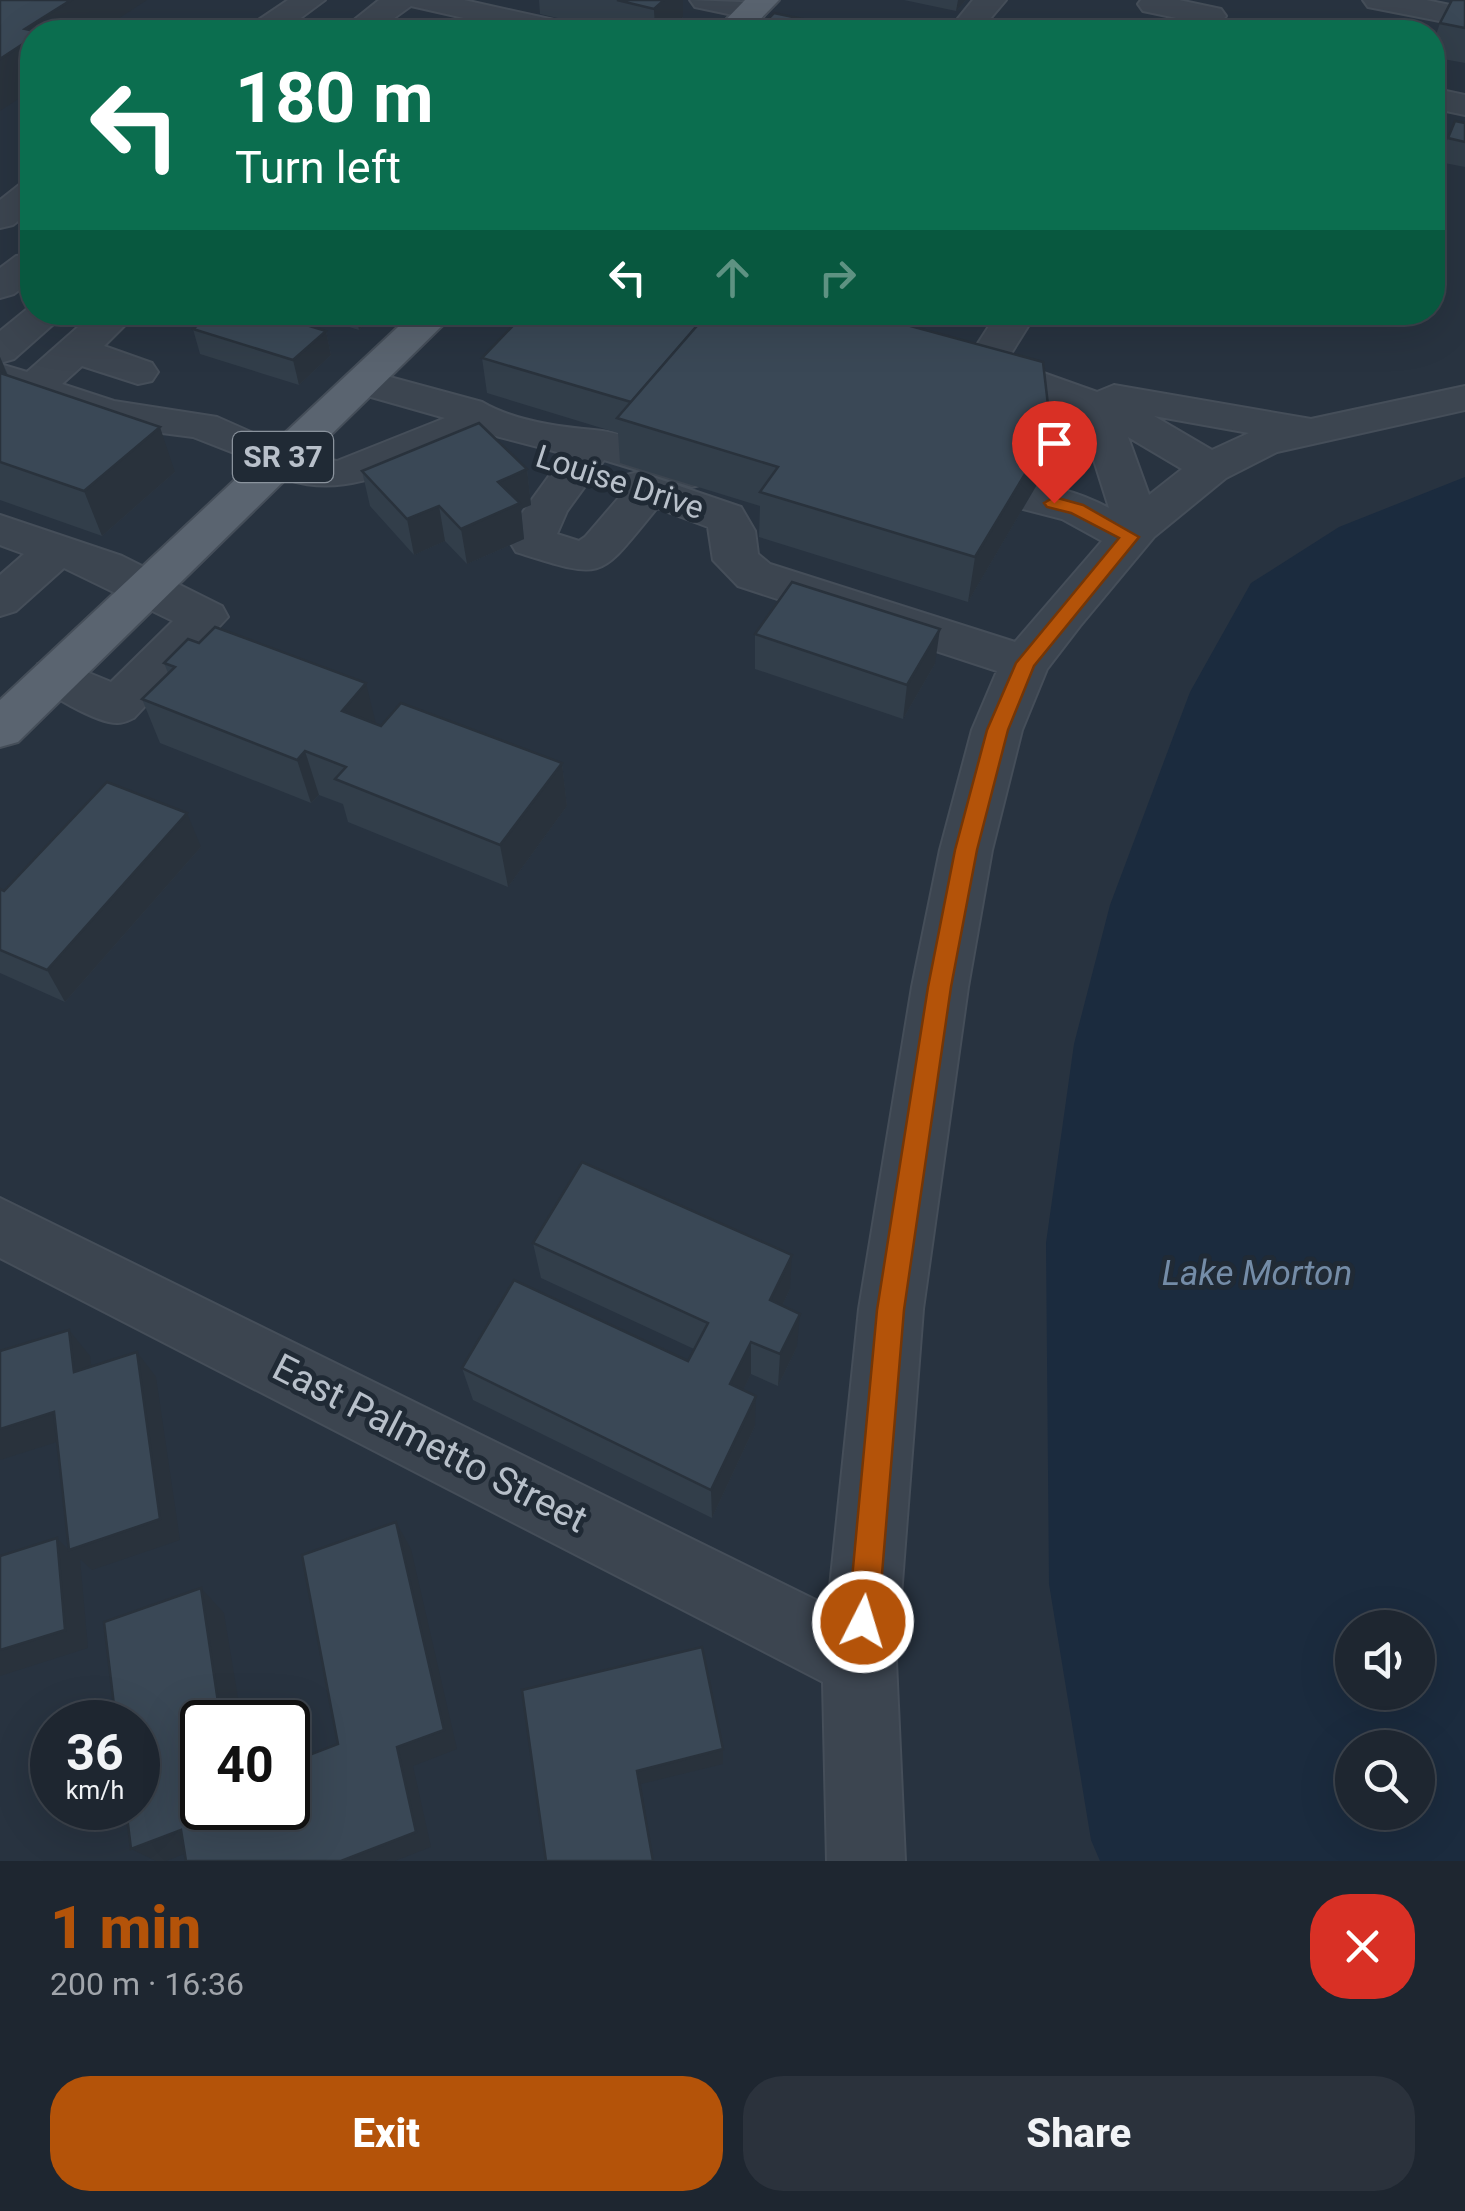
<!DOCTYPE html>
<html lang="en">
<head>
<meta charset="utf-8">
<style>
	:root { --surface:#1e2630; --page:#2b323c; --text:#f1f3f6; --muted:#a1a5ab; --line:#3c434c; --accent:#b45309 }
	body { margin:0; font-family:Roboto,sans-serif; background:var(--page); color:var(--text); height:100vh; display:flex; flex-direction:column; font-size:38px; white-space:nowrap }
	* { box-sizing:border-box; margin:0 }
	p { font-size:32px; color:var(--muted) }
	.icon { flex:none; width:55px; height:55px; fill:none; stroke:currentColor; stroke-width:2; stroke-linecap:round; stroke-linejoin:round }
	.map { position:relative; height:1861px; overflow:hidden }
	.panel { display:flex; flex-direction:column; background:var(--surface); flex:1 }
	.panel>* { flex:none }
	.top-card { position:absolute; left:20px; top:20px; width:1425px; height:305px; border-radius:40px; box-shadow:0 10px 40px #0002,0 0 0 2px var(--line); background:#0b6e4f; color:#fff; overflow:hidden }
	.fabs { position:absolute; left:1335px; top:1610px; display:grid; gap:20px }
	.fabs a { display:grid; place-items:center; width:100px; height:100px; border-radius:50%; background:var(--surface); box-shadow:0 10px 40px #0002,0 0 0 2px var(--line); font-size:50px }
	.speed { position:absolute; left:30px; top:1700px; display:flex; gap:20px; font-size:50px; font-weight:700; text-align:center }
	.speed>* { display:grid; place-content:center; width:130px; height:130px; border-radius:50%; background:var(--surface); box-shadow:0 10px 40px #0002,0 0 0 2px var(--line); line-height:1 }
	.speed small { font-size:25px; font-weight:400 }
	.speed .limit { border:5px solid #111; border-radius:15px; background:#fff; color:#111 }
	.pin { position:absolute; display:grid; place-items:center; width:85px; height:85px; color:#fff; margin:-102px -42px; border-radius:50% 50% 50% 0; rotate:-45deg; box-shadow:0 0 10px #0007 }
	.pin .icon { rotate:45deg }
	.me { position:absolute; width:110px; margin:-55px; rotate:5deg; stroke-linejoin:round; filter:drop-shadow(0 0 8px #0008) }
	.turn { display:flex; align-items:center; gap:35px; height:210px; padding:0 50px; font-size:45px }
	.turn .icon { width:130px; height:130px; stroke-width:2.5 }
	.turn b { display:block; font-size:70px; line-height:85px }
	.lanes { display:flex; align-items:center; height:95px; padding:0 50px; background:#0003; justify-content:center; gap:50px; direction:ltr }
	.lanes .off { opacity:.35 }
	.round { display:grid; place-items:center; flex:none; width:105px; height:105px; border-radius:40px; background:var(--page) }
	.summary { display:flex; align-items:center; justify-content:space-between; height:170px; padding:0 50px }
	h1 { font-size:60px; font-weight:800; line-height:75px; color:var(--accent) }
	.button { display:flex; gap:20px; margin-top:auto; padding:20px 50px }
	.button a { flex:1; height:115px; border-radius:40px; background:var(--accent); color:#fff; font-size:40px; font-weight:800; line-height:115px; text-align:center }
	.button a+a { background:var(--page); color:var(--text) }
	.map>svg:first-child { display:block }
	.water { fill:#1b2b3e; fill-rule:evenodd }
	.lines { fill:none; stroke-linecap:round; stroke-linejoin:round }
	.minor-casing { stroke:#454e59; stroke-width:4 }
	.major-casing { stroke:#454e59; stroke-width:4 }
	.minor { fill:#3c4550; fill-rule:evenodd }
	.major { fill:#5a6470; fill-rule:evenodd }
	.wall { fill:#323e4a }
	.shaded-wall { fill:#29323c }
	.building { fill:#3a4856; stroke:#29323c; stroke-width:2.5 }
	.route { fill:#b45309; stroke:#753606; stroke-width:2.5 }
	.labels { text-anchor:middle; stroke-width:10; stroke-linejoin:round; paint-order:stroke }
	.shield { fill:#202a35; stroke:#8a939d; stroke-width:2.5 }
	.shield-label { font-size:30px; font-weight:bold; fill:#b8c0ca }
	.street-label { font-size:32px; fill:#b8c0ca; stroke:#202a35 }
	.water-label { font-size:35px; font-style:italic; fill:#748ca7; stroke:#202a35 }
	.near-street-label { font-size:38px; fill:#b8c0ca; stroke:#202a35 }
</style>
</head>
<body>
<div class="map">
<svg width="1465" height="1861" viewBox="0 0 1465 1861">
	<rect width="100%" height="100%" fill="#283340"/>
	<path class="water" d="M 1465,477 L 1465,1861 L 1100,1861 L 1091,1840 L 1049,1584 L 1046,1243 L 1074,1044 L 1110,905 L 1190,692 L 1251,583 L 1339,527 ZM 1352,1628 L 1418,1628 L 1418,1692 L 1352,1692 ZM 1352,1748 L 1418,1748 L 1418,1812 L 1352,1812 Z"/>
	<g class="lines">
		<g class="minor-casing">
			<g id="minor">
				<polygon points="288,0 325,0 282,32 246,32 251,25"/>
				<polygon points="379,0 464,0 577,25 582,32 526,32 411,6 375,32 339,32"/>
				<polygon points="690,0 763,3 768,10 763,17 752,19 695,7"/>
				<polygon points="973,0 1006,0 979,32 947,32"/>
				<polygon points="1141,0 1179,0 1221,9 1226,16 1221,23 1210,25 1143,11 1138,4"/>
				<polygon points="1363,0 1426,0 1465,8 1465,26 1368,7"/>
				<polygon points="1432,88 1465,95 1465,115 1432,108"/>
				<polygon points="32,182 32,210 13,225 0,228 0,200 19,185"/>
				<polygon points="32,254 32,280 14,294 0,298 0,268 16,256"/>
				<polygon points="32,305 32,312 67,312 14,359 0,363 0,331"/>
				<path d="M 95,312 L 138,312 L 104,346 L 152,363 L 158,372 L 152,381 L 138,384 L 82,366 L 62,384 L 114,401 L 217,417 L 262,437 L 299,447 L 305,456 L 337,461 L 445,418 L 350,391 L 344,382 L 350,373 L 364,370 L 482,402 C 514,421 558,427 594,430 C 628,433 674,453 707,463 L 714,473 L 707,483 L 692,487 L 604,460 L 567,511 L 557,534 L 579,541 L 585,537 L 622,494 L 616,486 L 623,476 L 638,472 L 741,507 L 755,531 L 758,554 L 770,564 L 1015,642 L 1102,541 L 1062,519 L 1015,507 L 1008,497 L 1015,487 C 1043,480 1083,494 1109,508 L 1087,438 L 1045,400 L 958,372 L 952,363 L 958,354 L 973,351 L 998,312 L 1037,312 L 1007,360 L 1097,392 L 1114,385 L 1311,419 L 1465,386 L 1465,410 L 1277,452 L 1226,478 L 1154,537 L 1080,626 L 1047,669 L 1022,730 L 992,850 L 968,987 L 923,1309 L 896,1661 L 905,1861 L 827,1861 L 823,1682 L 0,1258 L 0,1198 L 828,1606 L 859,1309 L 912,987 L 940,850 L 972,730 L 997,671 L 738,586 L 713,560 L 708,527 L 657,508 C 597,581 606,580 516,552 L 510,542 L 520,516 L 565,454 L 473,430 L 467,438 C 409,462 353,500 289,480 C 276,476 265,474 257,462 L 193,437 L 108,426 L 0,390 L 0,364 L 27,372 ZM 1154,416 L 1249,433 L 1212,450 ZM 1128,437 L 1182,469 L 1149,495 Z"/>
				<path d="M 0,515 L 122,556 L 222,606 L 228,617 L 134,718 C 129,720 124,723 118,723 C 99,724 40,692 31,676 L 38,664 L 55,659 L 111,682 L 173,621 L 64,568 L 16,611 L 0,616 L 0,575 L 24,554 L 0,545 Z"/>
			</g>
		</g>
		<g class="major-casing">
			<g id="major">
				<polygon points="745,0 779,0 748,32 714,32"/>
				<polygon points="414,312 456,312 18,742 0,747 0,700"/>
			</g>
		</g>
		<use href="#minor" class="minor"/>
		<use href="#major" class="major"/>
	</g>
	<g class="wall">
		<polygon points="539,0 683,0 683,17 666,32 618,32 540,14"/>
		<polygon points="904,0 966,0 956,11"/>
		<polygon points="1465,0 1465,63 1432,57 1432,47 1440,23"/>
		<polygon points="1465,123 1465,167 1439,162 1448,138"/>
		<polygon points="302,312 378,312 359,330"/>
		<polygon points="193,329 326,331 331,355 299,385 200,354"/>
		<polygon points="0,357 8,375 175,472 102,536 0,500"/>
		<polygon points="482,358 1051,431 1042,476 968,602 759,537 760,506 620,463 618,433 487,393"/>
		<polygon points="527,469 531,505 521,509 524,539 467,564 445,541 414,555 370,506 362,471"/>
		<polygon points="755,634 935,664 903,719 755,669"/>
		<polygon points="164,663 381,726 562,763 567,806 508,887 348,822 343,804 319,795 311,803 160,743 142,699 168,673"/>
		<polygon points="201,847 65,1002 0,973 0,889 4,891"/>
		<polygon points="533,1243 790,1289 782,1306 797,1347 778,1386 751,1374 743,1390 755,1426 712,1518 473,1400 462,1368 688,1361 694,1349 541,1278"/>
	</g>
	<g class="shaded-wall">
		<polygon points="71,0 147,0 98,32 32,32 32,90 0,111 0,59 25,29"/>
		<polygon points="664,0 683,0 683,17 666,32 655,32 654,9"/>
		<polygon points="958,0 966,0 956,11"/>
		<polygon points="355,312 378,312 359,330"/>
		<polygon points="326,331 331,355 299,385 293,360"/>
		<polygon points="0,357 11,384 0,393"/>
		<polygon points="160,427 175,472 102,536 84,491"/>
		<polygon points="1051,431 1042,476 968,602 975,557"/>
		<polygon points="527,469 531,505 521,509 524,539 467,564 461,529 498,482"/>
		<polygon points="439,506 445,541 414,555 407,519"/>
		<polygon points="940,629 935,664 903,719 907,685"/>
		<polygon points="366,683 377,728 342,711"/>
		<polygon points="305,751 319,795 311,803 297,760"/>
		<polygon points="562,763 567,806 508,887 500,845"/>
		<polygon points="187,813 201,847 65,1002 47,970"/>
		<polygon points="792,1255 790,1289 769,1334 770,1300"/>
		<polygon points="800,1314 797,1347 778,1386 780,1354"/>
		<polygon points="69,1330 90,1356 95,1397 74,1372"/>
		<polygon points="751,1342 751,1374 731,1415 730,1384"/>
		<polygon points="137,1352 156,1377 180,1540 92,1570 80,1559 88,1648 0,1676 0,1650 57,1538 69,1550"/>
		<polygon points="756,1396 755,1426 712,1518 711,1490"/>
		<polygon points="54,1412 76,1436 0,1460 0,1429"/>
		<polygon points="396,1522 411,1549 457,1749 413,1766 431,1847 395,1861 341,1861"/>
		<polygon points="201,1588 224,1613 242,1722 221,1722"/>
		<polygon points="723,1749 723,1764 641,1784 653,1861 637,1771"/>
		<polygon points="181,1830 208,1845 166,1861 156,1861 131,1849"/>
	</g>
	<g class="building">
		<polygon points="0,0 71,0 25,29 39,32 32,32 32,38 0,59"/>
		<polygon points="617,0 664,0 654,9"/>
		<polygon points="1452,0 1465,0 1465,28 1440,23"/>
		<polygon points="774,13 864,32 764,32 756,31"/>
		<polygon points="526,26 553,32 519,32"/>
		<polygon points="1455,121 1465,123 1465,142 1448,138"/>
		<polygon points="213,312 264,312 326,331 293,360 193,329"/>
		<polygon points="526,312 709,312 631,402 482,358"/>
		<polygon points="709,312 859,312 1043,362 1051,431 975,557 760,492 778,467 617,418"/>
		<polygon points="0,373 160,427 84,491 0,462"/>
		<polygon points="479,423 527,469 498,482 520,503 461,529 439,506 407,519 362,471"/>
		<polygon points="792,582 940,629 907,685 755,634"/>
		<polygon points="215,627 366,683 342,711 381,726 401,703 562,763 500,845 335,779 346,767 305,751 297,760 142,699 175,667 164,663 188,639 199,643"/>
		<polygon points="107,782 187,813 47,970 0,950 0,889 4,891"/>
		<polygon points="582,1162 792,1255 770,1300 800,1314 780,1354 751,1342 730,1384 756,1396 711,1490 462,1368 514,1280 688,1361 708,1323 533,1243"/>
		<polygon points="69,1330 74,1372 137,1352 160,1519 69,1550 54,1412 0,1429 0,1351"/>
		<polygon points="396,1522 444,1730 397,1747 416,1832 341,1861 186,1861 181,1830 131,1849 126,1808 138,1808 138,1722 116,1722 104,1622 201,1588 221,1722 202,1722 202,1808 288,1808 288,1763 338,1744 302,1555"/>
		<polygon points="57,1538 65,1630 0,1650 0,1556"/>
		<polygon points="702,1647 723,1749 637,1771 653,1861 546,1861 522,1690"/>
	</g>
	<polygon class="route" points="1054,497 1083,505 1139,537 1034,666 1008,730 977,850 951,987 904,1310 878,1622 873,1633 863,1637 852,1633 848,1622 877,1310 928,987 955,850 987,730 1016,663 1119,538 1071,513 1047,507 1044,503"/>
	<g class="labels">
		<rect class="shield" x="233" y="432" width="100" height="50" rx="8"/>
		<g class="shield-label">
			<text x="283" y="467">SR 37</text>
		</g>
		<g class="street-label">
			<text transform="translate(620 482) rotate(18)" y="11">Louise Drive</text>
		</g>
		<g class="water-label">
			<text x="1257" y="1285">Lake Morton</text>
		</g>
		<g class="near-street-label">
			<text transform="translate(430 1443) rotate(27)" y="13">East Palmetto Street</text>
		</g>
	</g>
</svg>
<div class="fabs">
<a><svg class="icon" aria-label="sound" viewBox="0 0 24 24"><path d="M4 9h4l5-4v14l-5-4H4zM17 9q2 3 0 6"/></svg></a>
<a><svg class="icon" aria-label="search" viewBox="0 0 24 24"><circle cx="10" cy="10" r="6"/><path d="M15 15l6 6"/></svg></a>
</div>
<div class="speed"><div>36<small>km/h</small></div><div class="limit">40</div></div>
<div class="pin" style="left:1054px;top:503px;background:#d93025"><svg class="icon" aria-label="arrive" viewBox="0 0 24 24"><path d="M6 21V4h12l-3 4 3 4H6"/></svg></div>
<svg class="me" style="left:863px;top:1622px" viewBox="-20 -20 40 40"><circle r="17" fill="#b45309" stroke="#fff" stroke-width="3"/><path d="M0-11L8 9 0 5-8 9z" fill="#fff"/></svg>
<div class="top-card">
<div class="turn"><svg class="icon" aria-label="left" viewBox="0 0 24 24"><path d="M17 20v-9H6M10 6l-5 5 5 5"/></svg><div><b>180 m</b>Turn left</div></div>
<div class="lanes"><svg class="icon" aria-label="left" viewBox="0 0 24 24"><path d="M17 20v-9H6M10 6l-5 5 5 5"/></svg><svg class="icon off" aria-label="ahead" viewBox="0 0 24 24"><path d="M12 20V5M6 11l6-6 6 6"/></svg><svg class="icon off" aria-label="right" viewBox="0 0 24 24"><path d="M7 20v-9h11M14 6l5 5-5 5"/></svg></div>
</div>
</div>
<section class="panel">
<div class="summary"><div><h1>1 min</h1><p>200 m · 16:36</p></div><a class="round" style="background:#d93025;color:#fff"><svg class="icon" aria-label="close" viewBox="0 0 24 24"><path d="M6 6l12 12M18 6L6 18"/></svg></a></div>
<div class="button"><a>Exit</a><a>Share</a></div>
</section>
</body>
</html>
